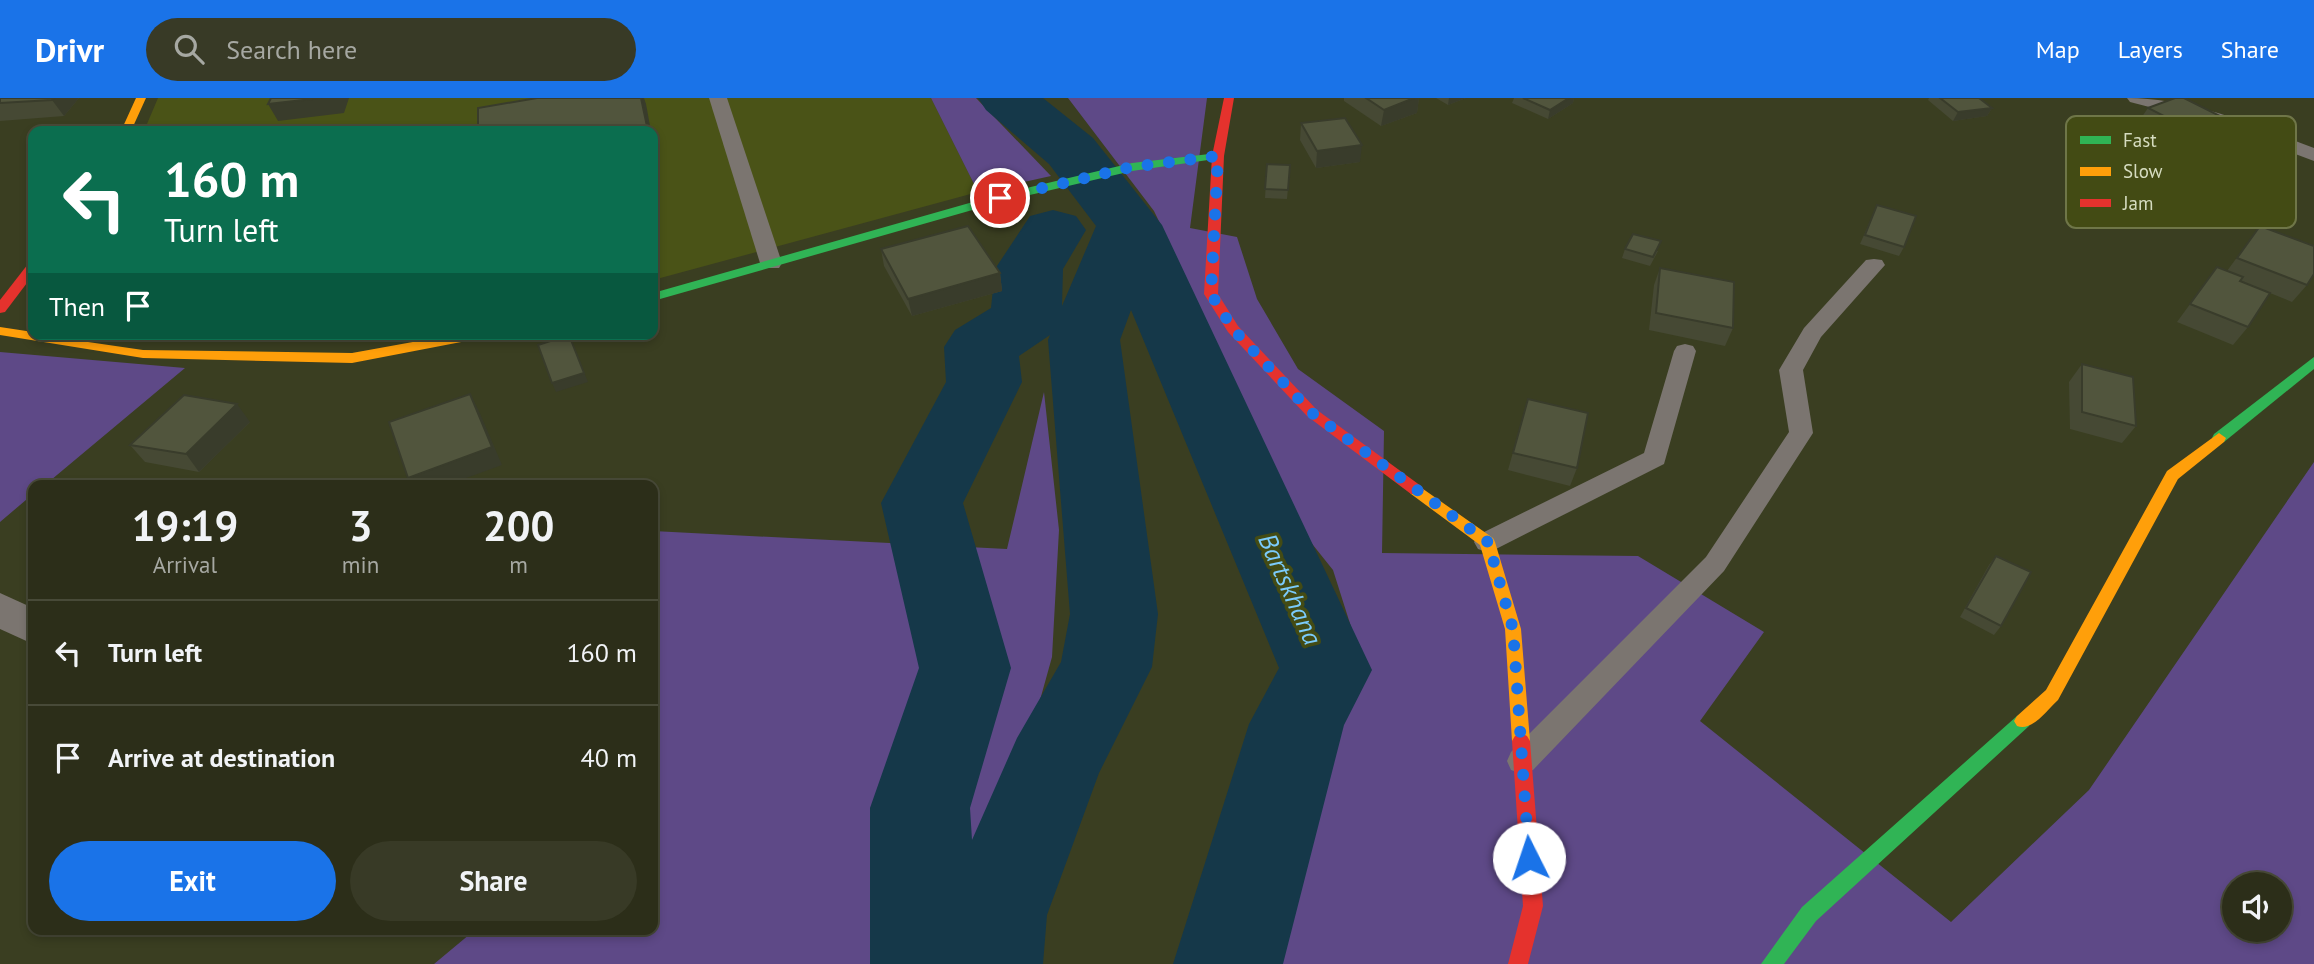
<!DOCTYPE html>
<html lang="en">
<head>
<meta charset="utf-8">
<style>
	:root { --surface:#2c2e19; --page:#383a26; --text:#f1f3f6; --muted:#a6a8a2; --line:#484a38; --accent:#1a73e8 }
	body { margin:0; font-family:"PT Sans",sans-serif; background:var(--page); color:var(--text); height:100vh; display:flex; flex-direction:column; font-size:26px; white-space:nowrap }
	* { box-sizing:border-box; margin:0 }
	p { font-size:23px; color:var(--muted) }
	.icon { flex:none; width:38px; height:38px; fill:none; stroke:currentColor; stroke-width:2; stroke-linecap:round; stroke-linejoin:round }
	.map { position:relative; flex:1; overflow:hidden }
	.side { position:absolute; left:28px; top:382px; width:630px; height:455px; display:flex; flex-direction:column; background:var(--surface); border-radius:14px; box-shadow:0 4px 10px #0003,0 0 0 2px var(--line) }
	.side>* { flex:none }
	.banner { position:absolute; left:28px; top:28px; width:630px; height:214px; border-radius:14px; box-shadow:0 4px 10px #0003,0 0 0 2px var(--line); background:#0b6e4f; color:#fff; overflow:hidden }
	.tools { position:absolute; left:2222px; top:774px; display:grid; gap:14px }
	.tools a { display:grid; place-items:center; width:70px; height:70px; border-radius:50%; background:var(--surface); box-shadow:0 4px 10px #0003,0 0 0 2px var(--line); font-size:35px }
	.pin { position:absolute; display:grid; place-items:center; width:60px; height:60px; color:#fff; margin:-30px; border:4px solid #fff; border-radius:50%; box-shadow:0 2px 7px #0007 }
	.me { position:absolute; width:77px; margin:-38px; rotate:356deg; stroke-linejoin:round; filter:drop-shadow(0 0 5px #0008) }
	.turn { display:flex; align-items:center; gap:24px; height:147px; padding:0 21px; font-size:32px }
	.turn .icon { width:91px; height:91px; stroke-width:2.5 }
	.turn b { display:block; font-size:49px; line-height:60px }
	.then { display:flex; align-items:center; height:66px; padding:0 21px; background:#0003; gap:14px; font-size:26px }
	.eta { display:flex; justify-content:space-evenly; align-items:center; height:119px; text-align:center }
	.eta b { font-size:42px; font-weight:600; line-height:49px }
	.action { display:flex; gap:14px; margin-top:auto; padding:14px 21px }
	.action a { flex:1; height:80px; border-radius:42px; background:var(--accent); color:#fff; font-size:28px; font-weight:600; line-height:80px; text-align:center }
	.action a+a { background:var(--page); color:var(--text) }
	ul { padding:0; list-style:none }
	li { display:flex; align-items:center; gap:21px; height:105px; padding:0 21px; border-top:2px solid var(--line) }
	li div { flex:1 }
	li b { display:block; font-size:26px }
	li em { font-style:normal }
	header { display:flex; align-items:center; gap:42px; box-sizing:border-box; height:98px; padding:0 35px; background:var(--accent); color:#fff }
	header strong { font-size:33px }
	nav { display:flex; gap:38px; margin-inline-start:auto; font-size:24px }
	.search { width:490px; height:63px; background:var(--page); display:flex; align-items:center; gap:18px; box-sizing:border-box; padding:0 24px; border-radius:38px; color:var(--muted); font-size:26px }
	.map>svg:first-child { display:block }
	.built { fill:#4a5317 }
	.green { fill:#5e4987; fill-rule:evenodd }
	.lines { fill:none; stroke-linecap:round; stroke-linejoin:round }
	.river { fill:#153849; fill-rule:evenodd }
	.lane { fill:#7b7570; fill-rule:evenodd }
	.street { fill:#7b7570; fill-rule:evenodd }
	.fast { fill:#30b455; fill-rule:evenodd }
	.slow { fill:#ff9f0a; fill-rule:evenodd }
	.jam { fill:#e5322d; fill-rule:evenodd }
	.wall { fill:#464934 }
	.shaded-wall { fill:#393c2b }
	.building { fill:#51553d; stroke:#393c2b; stroke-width:2 }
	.route { stroke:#1a73e8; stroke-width:12; stroke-dasharray:0 21.6 }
	.labels { text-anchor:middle; stroke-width:7; stroke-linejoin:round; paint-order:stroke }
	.water-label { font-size:26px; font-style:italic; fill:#7bcbfb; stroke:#434b14 }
	.key { fill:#434b14; stroke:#6f7648; stroke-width:2 }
	.key-label { font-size:19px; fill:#d6dcc0 }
</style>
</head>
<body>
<header>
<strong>Drivr</strong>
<div class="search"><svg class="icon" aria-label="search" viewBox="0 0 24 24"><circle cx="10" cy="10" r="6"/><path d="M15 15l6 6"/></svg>Search here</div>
<nav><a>Map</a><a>Layers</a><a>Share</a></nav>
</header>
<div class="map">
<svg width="2314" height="866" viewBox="0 0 2314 866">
	<rect width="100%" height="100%" fill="#3a3e21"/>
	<g class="built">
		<polygon points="158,0 931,0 978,94 653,182 653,33 144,33"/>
		<polygon points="110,236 359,236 321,240"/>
	</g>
	<g class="green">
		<polygon points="931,0 976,0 1051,78 978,94"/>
		<path d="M 1068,0 L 1207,0 L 1190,130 L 1237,139 L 1257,201 L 1298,271 L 1384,333 L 1382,455 L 1638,458 L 1764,534 L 1700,623 L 1951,824 L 2089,692 L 2314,364 L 2314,866 L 1279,866 L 1279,782 L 1325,695 L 1342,613 L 1360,557 L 1333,472 L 1261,382 L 1209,272 L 1184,175 L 1154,113 ZM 2235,786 L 2280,786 L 2280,831 L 2235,831 Z"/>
		<polygon points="0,254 185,270 45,387 33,387 33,396 0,424"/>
		<polygon points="1044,294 1059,432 1052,559 1023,663 955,809 955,866 434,866 476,831 653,831 653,433 1007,451"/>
	</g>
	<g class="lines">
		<path class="river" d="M 978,0 L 1043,0 L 1093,40 L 1162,127 L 1372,572 L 1344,627 L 1283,866 L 1173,866 L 1249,626 L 1279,570 L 1131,212 L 1120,242 L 1158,516 L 1152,569 L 1099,675 L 1047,817 L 1043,866 L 870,866 L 870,710 L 919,570 L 881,405 L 946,284 L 944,249 L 955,232 L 991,210 L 995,171 L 1030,118 L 1053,112 L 1076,118 L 1086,132 L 1063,171 L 1062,208 L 1096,128 L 1049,66 L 986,12 ZM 1050,237 L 1048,242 L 1070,516 L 1061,564 L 1017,640 L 972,742 L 970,710 L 1011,570 L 963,405 L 1022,284 L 1019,258 Z"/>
		<g class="lane">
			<polygon points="709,0 727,0 782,165 779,170 763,170 760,165"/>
			<path d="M 2127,0 C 2192,0 2254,27 2314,50 L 2314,63 L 2219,27 L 2130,4 Z"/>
			<polygon points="1874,161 1882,162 1885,167 1821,239 1803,272 1813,335 1724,473 1533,672 1522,676 1511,672 1507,663 1511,654 1706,459 1789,334 1779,272 1804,230 1866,162"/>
			<polygon points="1685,246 1693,248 1696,253 1664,366 1496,451 1487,454 1478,451 1474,444 1478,437 1644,355 1674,253 1677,248"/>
		</g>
		<polygon class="street" points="0,495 33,510 33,546 0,531"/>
		<g class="fast">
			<polygon points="1218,55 1224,58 1222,60 1132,73 1004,103 653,203 653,195 1001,96 1132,65"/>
			<polygon points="2314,259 2314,271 2224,344 2214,344 2212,340 2214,336"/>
			<polygon points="2023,615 2029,618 2032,623 2029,628 1816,823 1784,866 1761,866 1802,809 2017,618"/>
		</g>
		<g class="slow">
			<polygon points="136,0 146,0 131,33 121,33"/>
			<polygon points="0,229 33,234 33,236 143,252 352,255 457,236 489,236 482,240 352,265 143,260 0,237"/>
			<path d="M 2219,335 L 2226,340 L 2224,344 L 2178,381 L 2058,602 C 2047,612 2032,634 2017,628 L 2014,623 L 2017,618 L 2046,592 L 2167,373 Z"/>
			<polygon points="1416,386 1493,440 1495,444 1521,531 1530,643 1527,648 1521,651 1515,648 1512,643 1505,531 1480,447 1411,396 1408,392"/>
		</g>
		<g class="jam">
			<polygon points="1224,0 1234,0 1224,58 1218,196 1238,228 1317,312 1421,388 1424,392 1421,396 1411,396 1307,318 1228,234 1204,196 1212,58"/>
			<polygon points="33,165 33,177 5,214 0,215 0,202 28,166"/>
			<polygon points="1521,635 1527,638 1530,643 1543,808 1528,866 1508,866 1523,808 1512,643 1515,638"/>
		</g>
	</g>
	<g class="wall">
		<polygon points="0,0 79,0 64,18 0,23"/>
		<polygon points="1344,0 1419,0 1417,15 1381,28 1344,3"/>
		<polygon points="1436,0 1466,0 1448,7"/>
		<polygon points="1514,0 1574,0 1573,5 1548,21 1512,5"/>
		<polygon points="1929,0 1979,0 1992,10 1987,18 1953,23 1928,2"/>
		<polygon points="2148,10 2228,44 2195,57 2137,26"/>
		<polygon points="1301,25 1360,64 1316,70 1300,42"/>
		<polygon points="1267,66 1290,67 1287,101 1265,100"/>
		<polygon points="1877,107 1904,149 1899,158 1860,146"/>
		<polygon points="2260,128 2307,187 2292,204 2270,195 2248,229 2233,247 2177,224 2217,169 2227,173"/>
		<polygon points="881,151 1000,175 1002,193 912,218 884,168"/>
		<polygon points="1625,151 1658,153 1650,168 1622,160"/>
		<polygon points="1660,170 1733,230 1725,248 1649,232 1654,187"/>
		<polygon points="2082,266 2136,328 2122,345 2070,331 2069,284"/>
		<polygon points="1528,301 1577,370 1570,388 1508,372"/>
		<polygon points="250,324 199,374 145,364 130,347"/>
		<polygon points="1996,458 2001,528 1994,537 1960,519 1989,467"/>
	</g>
	<g class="shaded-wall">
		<polygon points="54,0 79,0 64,18 52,2"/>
		<polygon points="321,0 349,0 344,15 278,23 268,6"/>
		<polygon points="641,0 644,0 646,6 651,33 648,33"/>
		<polygon points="1414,0 1419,0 1417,15 1381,28 1384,12"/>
		<polygon points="1449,0 1466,0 1448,7"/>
		<polygon points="1569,0 1574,0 1573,5 1548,21 1550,12"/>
		<polygon points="1992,10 1987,18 1953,23 1958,14"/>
		<polygon points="2240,28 2228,44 2195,57 2207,40"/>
		<polygon points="653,44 656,62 653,63"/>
		<polygon points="1362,47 1360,64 1316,70 1317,53"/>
		<polygon points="1000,175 1002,193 912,218 908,201"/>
		<polygon points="569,237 588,284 556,294 552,285"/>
		<polygon points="470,296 479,313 502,367 447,387 412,387 408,380"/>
		<polygon points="237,306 250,324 199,374 186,356"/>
	</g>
	<g class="building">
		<polygon points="0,0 54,0 52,2 0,5"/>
		<polygon points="271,0 321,0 268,6"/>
		<polygon points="537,0 641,0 648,33 478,33 478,10"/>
		<polygon points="1366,0 1414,0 1384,12"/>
		<polygon points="1523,0 1569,0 1550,12"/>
		<polygon points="1940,0 1979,0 1992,10 1958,14"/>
		<polygon points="2175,0 2184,0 2240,28 2207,40 2148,10"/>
		<polygon points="1345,20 1362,47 1317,53 1301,25"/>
		<polygon points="1267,66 1290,67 1288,92 1265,91"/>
		<polygon points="1877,107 1916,118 1904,149 1865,137"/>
		<polygon points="968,128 1000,175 908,201 881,151"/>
		<polygon points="2260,128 2314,148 2314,176 2307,187 2237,160"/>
		<polygon points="1633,136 1661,143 1653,159 1625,151"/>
		<polygon points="2217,169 2243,179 2240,183 2270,195 2248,229 2190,206"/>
		<polygon points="1660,170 1734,184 1733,230 1656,215"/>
		<polygon points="569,237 584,275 552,285 538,247"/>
		<polygon points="2082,266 2133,279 2136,328 2082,314"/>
		<polygon points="470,296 492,349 408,380 389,324"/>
		<polygon points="184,297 237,306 186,356 130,347"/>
		<polygon points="1528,301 1588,315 1577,370 1513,355"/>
		<polygon points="1996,458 2031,474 2001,528 1966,510"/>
	</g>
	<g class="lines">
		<polyline class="route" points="1000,100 1132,69 1218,58 1211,196 1233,231 1312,315 1488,444 1513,531 1529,760"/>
	</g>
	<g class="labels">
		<g class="water-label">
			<text transform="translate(1290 491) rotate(66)" y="9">Bartskhana</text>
		</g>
	</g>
	<rect x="2066" y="18" width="230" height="112" rx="10" class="key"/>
	<rect x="2080" y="38" width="31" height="8" fill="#30b455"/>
	<rect x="2080" y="69" width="31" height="9" fill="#ff9f0a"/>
	<rect x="2080" y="101" width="31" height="8" fill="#e5322d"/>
	<g class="key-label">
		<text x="2123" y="49">Fast</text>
		<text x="2123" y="80">Slow</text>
		<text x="2123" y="112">Jam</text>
	</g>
</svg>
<div class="tools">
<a><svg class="icon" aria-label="sound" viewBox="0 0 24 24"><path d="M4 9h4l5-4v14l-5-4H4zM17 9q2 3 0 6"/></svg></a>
</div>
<div class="pin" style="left:1000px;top:100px;background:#d93025"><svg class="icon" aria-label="arrive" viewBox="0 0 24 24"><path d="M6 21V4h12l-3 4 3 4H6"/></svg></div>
<svg class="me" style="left:1529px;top:760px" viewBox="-20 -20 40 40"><circle r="19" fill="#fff"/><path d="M0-13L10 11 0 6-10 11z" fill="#1a73e8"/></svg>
<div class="banner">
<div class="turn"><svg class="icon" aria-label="left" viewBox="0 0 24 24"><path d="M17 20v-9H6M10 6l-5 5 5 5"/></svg><div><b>160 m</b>Turn left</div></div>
<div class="then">Then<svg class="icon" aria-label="arrive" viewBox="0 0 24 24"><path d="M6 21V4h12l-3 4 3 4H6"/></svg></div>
</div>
<section class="side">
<div class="eta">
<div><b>19:19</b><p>Arrival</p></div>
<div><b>3</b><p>min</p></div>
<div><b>200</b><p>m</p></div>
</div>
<ul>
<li><svg class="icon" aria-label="left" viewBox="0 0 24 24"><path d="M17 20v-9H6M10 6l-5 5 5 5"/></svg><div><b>Turn left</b></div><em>160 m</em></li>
<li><svg class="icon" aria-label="arrive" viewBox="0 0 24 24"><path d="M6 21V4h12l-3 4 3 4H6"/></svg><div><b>Arrive at destination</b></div><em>40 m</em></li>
</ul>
<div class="action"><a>Exit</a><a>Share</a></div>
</section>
</div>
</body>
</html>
